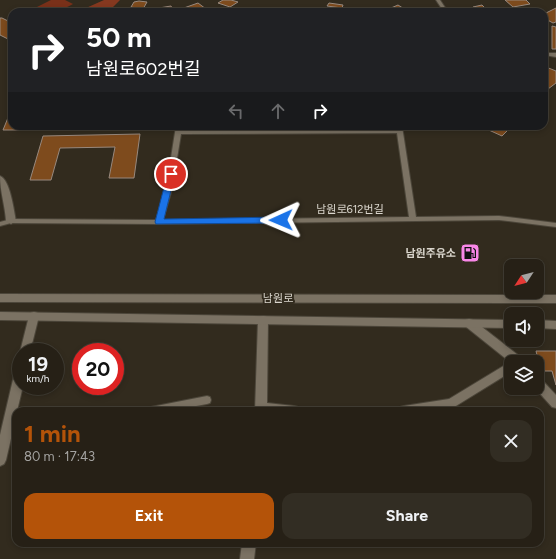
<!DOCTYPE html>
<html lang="en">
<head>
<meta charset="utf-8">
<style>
	:root { --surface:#262016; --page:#322d23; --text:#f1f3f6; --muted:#a4a3a1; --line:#423e35; --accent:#b45309 }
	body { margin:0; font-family:Figtree,"Noto Sans KR",sans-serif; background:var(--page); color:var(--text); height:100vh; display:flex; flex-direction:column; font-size:15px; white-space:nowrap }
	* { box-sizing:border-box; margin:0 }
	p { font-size:13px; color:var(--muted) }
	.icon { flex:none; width:22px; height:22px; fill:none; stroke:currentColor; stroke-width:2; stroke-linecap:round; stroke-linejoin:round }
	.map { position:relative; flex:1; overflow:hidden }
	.sheet { position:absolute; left:12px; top:407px; width:532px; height:140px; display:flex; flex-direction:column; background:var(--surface); border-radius:12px; box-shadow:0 2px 6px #0003,0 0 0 1px var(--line) }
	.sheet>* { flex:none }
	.top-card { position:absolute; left:8px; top:8px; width:540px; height:122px; border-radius:12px; box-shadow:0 2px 6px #0003,0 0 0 1px var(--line); background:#202124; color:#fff; overflow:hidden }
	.needle { width:26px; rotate:234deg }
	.buttons { position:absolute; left:504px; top:259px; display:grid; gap:8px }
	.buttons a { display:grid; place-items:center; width:40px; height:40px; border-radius:8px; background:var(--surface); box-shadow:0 2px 6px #0003,0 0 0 1px var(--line); font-size:20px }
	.speed { position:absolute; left:12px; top:343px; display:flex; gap:8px; font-size:20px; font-weight:700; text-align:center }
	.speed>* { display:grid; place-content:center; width:52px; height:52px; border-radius:50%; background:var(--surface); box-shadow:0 2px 6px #0003,0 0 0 1px var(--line); line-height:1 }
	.speed small { font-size:10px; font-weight:400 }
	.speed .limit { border:6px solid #d22; background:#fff; color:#111 }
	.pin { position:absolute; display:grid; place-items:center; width:34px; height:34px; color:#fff; margin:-17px; border:2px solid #fff; border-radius:50%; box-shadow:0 1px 4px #0007 }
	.me { position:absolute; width:44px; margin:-22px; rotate:269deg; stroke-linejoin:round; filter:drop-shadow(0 0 3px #0008) }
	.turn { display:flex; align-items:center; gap:14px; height:84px; padding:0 12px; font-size:18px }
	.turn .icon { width:52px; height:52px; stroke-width:2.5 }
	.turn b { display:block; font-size:28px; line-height:34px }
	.lanes { display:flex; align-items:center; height:38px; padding:0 12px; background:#0003; justify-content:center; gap:20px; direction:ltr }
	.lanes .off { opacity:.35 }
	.round { display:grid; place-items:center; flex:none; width:42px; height:42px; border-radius:12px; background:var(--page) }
	.overview { display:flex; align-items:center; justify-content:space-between; height:68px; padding:0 12px }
	h1 { font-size:24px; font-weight:700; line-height:30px; color:var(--accent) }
	.action { display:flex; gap:8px; margin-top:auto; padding:8px 12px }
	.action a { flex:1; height:46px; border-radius:12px; background:var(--accent); color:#fff; font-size:16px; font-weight:700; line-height:46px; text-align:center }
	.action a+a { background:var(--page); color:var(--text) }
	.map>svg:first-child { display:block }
	.green { fill:#793019 }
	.forest { fill:#85381f }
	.building { fill:#7e4b1d; stroke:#98897e }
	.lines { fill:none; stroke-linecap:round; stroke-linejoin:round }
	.service-casing { stroke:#4c463a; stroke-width:2 }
	.minor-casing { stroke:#4c463a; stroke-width:2 }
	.tertiary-casing { stroke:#4c463a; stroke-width:2 }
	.service { fill:#7b7263; fill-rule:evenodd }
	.minor { fill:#7b7263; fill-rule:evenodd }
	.tertiary { fill:#7b7263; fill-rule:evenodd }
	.route { fill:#1a73e8; stroke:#114b97 }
	.labels { text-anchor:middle; stroke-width:4; stroke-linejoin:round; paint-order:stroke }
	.street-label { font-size:11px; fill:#dad6cd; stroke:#322b1e }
	.poi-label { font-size:11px; font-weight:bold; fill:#dad6cd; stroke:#322b1e; text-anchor:end }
</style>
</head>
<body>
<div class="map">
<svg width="556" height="559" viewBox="0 0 556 559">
	<rect width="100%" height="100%" fill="#322b1e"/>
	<path class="green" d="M 51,0 L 65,0 L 73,4 C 59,11 51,16 35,8 Z"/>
	<polygon class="forest" points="104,0 120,0 111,9 111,12 77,12"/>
	<g class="building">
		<polygon points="223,0 231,0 238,2 230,7 218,3"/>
		<polygon points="505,0 526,0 530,4 513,7"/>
		<polygon points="139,1 147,2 143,9 131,7 134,2"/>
		<polygon points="198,3 206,9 198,12 185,12 181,9"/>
		<polygon points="329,3 343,5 342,8 327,6"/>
		<polygon points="398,5 409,12 397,12 391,8"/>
		<polygon points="482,5 489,12 479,12 473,7"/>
		<polygon points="171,6 173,10 148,12 147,10"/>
		<polygon points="522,8 526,12 510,11"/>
		<polygon points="556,8 556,22 553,23 544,18 544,14"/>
		<polygon points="0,18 2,18 12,23 12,41 0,35"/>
		<polygon points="552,26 556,27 556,49 552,49"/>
		<polygon points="546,67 556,71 556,83 544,92 544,68"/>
		<polygon points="12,108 12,126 32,126 31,130 3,130"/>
		<polygon points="480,126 512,126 502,136"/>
		<polygon points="140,134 134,178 109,178 115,147 60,148 51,180 30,180 43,136"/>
		<polygon points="536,351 556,351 556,385 552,371 541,371"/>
	</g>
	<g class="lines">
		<g class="service-casing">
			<g id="service">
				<polygon points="436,0 440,0 448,12 444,12"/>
				<polygon points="544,53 556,53 556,57 544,55"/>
				<path d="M 176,126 L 182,126 L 181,130 L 397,129 L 396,126 L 402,126 L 416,217 L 499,216 L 556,223 L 556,227 L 499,220 L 159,224 L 11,223 L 0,226 L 0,222 L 11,219 L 156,220 L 166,189 ZM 397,133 L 409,217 L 163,220 L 172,189 L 181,134 Z"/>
				<polygon points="207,396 210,397 211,400 210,403 207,404 169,411 147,411 148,408 151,407"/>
				<polygon points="6,430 16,431 16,439 3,437 2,434 3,431"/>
			</g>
		</g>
		<g class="minor-casing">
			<g id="minor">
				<path d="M 0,176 C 10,179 14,211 16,221 L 11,224 L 6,221 C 5,205 0,192 0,176 Z"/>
				<polygon points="34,312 38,313 39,316 30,352 21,352 21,355 20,352 29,316 30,313"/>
				<polygon points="263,316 267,317 268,320 267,403 294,406 298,407 300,411 255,411 258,320 259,317"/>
				<polygon points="469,319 473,320 523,359 525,362 511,362 511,372 451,409 439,411 398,411 400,407 404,406 449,399 510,362 465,326 464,323 465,320"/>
				<polygon points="21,366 21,386 23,386 17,411 16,411 16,417 6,460 4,464 0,466 0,435 15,371 17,368"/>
				<polygon points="537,377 541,379 556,395 556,408 552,407 535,388 537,388"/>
				<polygon points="242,543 256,543 254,559 240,559"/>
			</g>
		</g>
		<g class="tertiary-casing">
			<g id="tertiary">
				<polygon points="0,294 556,295 556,303 0,302"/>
				<polygon points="0,312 511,320 511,328 0,320"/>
				<polygon points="537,320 556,321 556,329 537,328"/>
			</g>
		</g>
		<use href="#service" class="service"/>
		<use href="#minor" class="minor"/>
		<use href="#tertiary" class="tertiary"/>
	</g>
	<polygon class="route" points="168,172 171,172 175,174 164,219 281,217 285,220 281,223 156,224 155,222"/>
	<defs>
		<g id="fuel-square" transform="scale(1)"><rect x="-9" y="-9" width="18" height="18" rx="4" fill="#f987e8" stroke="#322b1e"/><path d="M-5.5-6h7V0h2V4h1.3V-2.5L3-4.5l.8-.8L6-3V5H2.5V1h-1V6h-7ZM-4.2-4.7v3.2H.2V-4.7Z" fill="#111"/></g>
	</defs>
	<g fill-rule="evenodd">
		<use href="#fuel-square" x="470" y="253"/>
	</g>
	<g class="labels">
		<g class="street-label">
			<text x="350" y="213">남원로612번길</text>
			<text x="278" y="302">남원로</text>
		</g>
		<g class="poi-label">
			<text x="456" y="257">남원주유소</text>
		</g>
	</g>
</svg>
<div class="buttons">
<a><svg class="needle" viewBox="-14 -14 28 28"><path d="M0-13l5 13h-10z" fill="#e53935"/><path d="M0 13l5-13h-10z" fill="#a4a3a1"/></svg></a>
<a><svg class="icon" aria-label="sound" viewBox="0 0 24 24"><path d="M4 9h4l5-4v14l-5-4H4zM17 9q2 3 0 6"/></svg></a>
<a><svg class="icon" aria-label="layers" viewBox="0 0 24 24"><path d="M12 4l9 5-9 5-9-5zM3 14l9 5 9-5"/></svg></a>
</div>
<div class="speed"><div>19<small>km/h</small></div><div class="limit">20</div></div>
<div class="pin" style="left:171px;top:174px;background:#d93025"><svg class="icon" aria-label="arrive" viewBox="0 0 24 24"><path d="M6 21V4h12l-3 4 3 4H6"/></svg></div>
<svg class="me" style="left:281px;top:220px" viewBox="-20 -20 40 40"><path d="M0-17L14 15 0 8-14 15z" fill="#1a73e8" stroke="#fff" stroke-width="4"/></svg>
<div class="top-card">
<div class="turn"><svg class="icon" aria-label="right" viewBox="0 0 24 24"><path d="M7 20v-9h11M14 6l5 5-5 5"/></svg><div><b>50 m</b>남원로602번길</div></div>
<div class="lanes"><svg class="icon off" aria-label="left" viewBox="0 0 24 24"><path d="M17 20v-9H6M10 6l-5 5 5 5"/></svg><svg class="icon off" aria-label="ahead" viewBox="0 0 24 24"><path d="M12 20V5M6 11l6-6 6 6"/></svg><svg class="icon" aria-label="right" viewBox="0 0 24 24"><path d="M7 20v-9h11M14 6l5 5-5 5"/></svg></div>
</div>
<section class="sheet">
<div class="overview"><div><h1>1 min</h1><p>80 m · 17:43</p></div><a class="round"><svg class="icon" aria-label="close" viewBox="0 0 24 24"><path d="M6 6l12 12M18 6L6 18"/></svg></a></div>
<div class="action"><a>Exit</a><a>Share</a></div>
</section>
</div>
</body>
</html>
